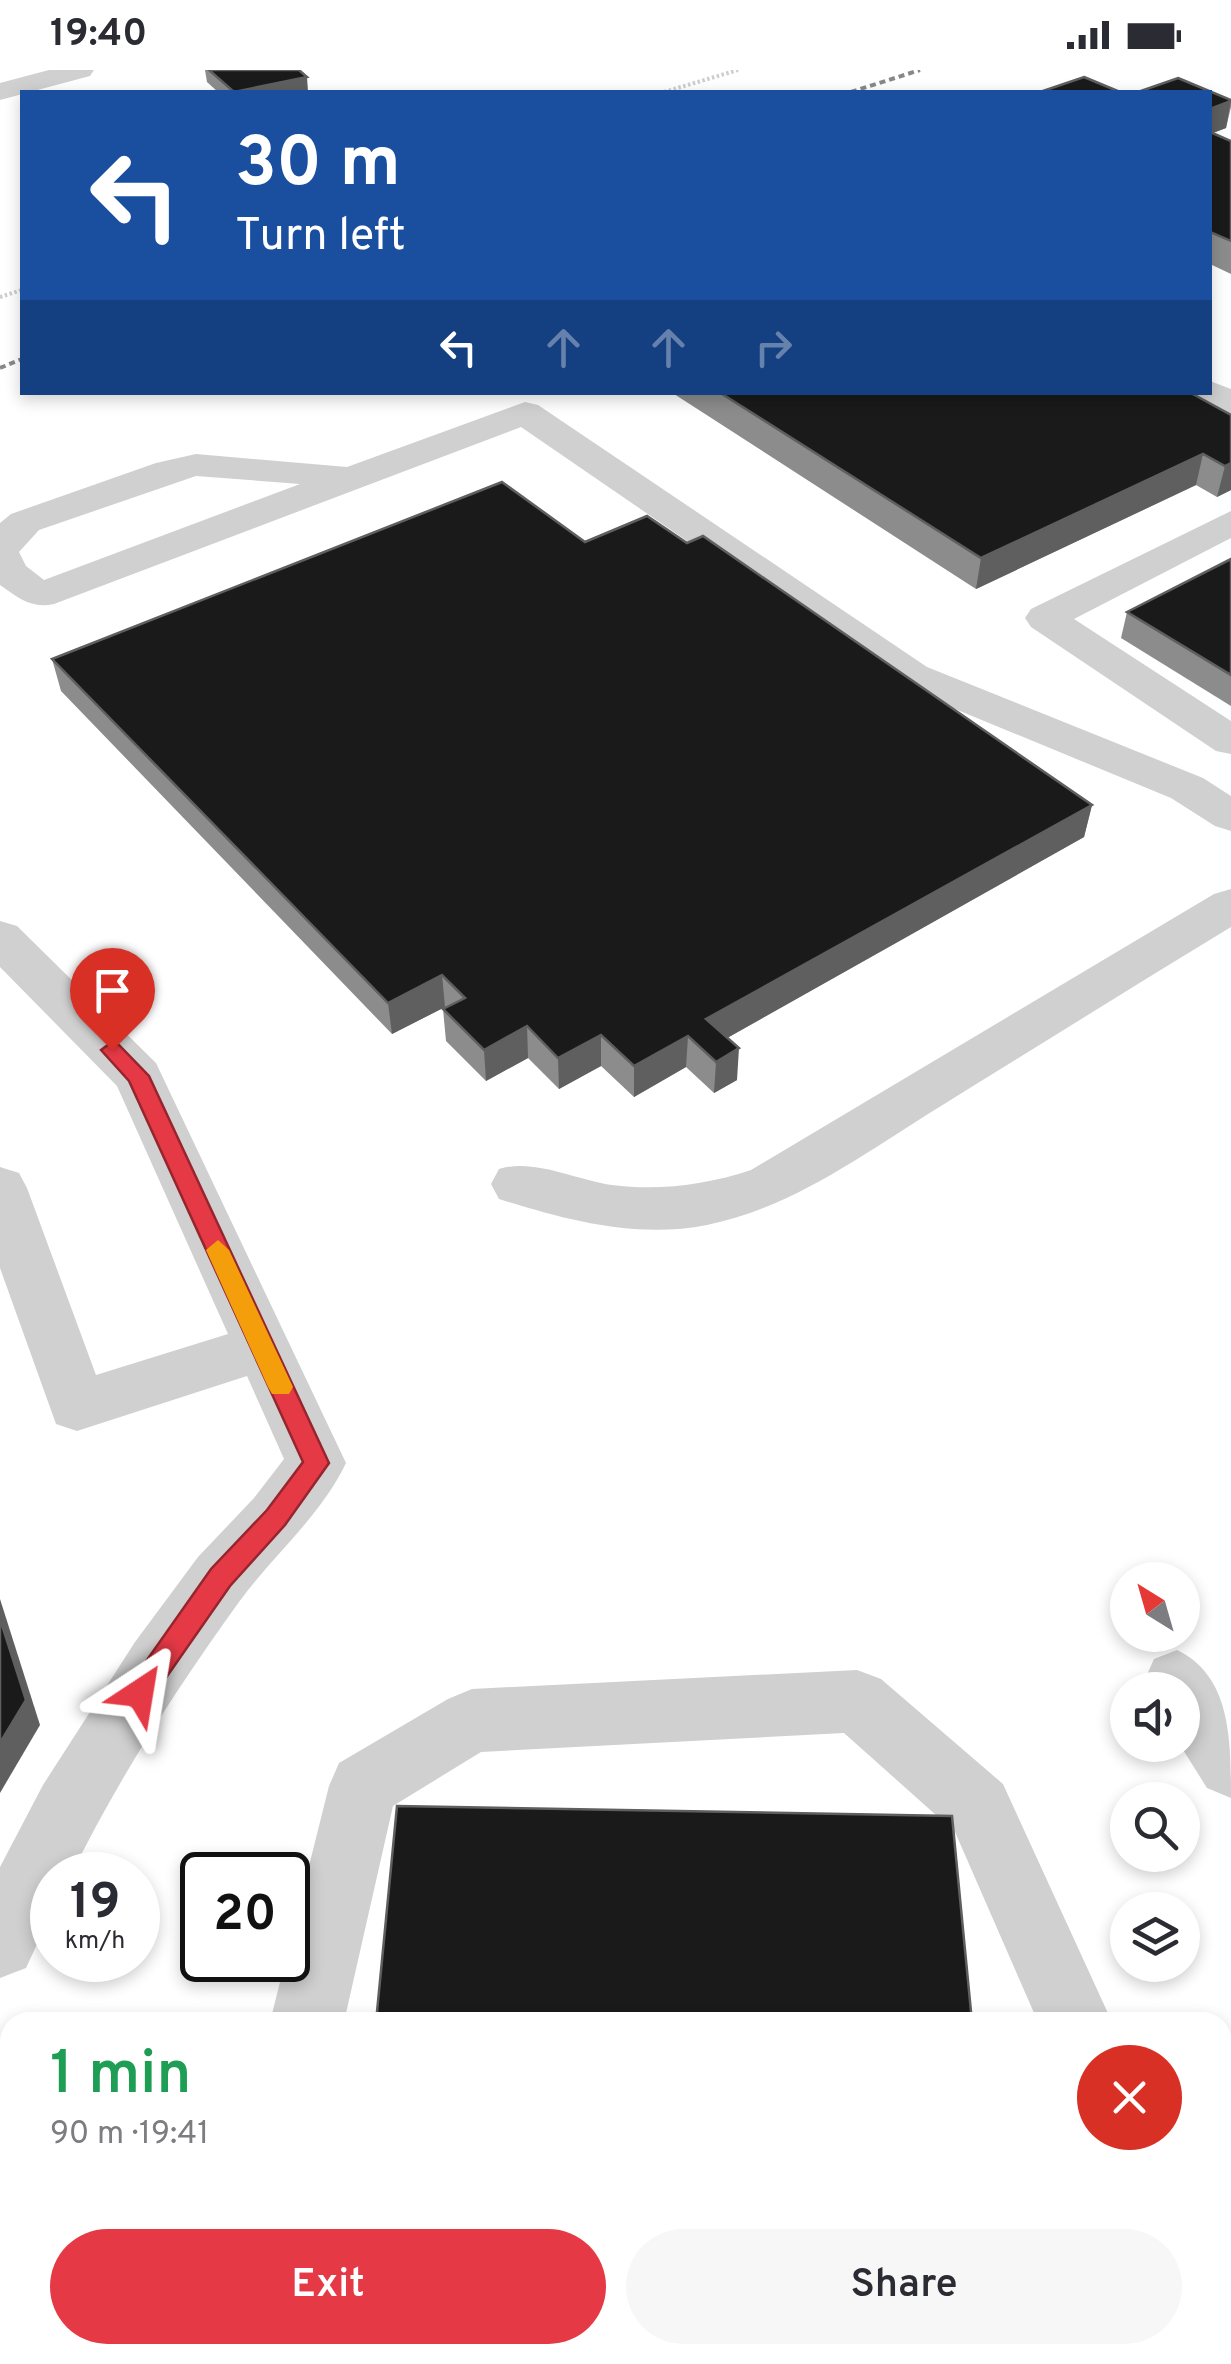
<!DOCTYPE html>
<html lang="en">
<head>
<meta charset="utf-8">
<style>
	:root { --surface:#fff; --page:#f7f7f7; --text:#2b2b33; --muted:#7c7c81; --accent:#e63946 }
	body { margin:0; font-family:Overpass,sans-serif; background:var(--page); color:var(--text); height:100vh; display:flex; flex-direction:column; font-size:38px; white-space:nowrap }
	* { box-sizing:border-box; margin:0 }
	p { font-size:32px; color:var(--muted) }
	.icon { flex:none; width:55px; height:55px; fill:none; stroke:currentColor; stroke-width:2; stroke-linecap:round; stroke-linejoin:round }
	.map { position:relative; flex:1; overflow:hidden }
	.drawer { position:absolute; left:0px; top:1942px; width:1232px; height:352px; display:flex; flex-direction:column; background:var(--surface); border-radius:30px 30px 0 0; box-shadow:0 5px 15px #0003 }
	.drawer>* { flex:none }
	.top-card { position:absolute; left:20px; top:20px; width:1192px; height:305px; border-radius:0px; box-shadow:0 5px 15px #0003; background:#1a4fa0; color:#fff; overflow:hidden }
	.needle { width:65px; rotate:323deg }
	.fabs { position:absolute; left:1110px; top:1492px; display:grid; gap:20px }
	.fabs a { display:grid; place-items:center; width:90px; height:90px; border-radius:50%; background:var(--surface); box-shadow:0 5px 15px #0003; font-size:50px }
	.speed { position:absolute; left:30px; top:1782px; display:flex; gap:20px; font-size:50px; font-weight:700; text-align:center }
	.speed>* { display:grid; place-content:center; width:130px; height:130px; border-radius:50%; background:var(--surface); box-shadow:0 5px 15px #0003; line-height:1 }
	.speed small { font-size:25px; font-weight:400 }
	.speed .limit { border:5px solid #111; border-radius:15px; background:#fff; color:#111 }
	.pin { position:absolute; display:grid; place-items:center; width:85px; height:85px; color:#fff; margin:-102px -42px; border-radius:50% 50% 50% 0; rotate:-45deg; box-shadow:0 0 10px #0007 }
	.pin .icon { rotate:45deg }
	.me { position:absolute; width:110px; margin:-55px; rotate:33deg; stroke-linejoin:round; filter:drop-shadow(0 0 8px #0008) }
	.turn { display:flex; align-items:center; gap:35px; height:210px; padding:0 50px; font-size:45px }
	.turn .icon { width:130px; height:130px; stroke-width:2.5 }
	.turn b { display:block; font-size:70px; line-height:85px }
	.lanes { display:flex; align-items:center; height:95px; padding:0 50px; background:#0003; justify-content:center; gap:50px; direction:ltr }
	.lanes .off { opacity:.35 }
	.round { display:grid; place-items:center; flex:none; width:105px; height:105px; border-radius:52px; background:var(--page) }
	.overview { display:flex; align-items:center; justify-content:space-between; height:170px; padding:0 50px }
	h1 { font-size:60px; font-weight:600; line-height:75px; color:#1e9e55 }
	.primary-button { display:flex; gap:20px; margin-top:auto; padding:20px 50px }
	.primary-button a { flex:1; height:115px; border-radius:60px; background:var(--accent); color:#fff; font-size:40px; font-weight:600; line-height:115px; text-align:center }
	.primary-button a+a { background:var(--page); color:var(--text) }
	.status { display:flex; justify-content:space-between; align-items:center; height:70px; padding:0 50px; background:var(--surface); direction:ltr }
	.status svg { height:28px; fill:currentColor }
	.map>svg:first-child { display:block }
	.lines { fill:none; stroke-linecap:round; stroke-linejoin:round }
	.path { stroke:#cdcdcd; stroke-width:4; stroke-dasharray:2.5 2.5; stroke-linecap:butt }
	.minor { fill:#d0d0d0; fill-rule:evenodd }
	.rail { stroke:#888; stroke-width:4; stroke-dasharray:6 4; stroke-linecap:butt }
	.wall { fill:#8c8c8c }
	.shaded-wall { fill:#5f5f5f }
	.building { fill:#1a1a1a; stroke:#5f5f5f; stroke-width:2.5 }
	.route { fill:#e63946; stroke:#96252e; stroke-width:2.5 }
	.slow { fill:#f59e0b }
</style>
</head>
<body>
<div class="status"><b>19:40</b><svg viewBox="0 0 49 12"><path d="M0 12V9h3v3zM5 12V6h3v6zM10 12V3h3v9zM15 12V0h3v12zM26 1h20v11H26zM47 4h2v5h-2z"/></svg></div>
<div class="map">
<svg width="1231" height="2294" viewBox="0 0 1231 2294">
	<rect width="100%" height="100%" fill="#fff"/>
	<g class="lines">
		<g class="path">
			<polyline points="664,22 738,0"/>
			<polyline points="0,227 22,220"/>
		</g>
		<g class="minor">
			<polygon points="49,0 94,0 90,6 0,30 0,13"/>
			<polygon points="1210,311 1231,319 1231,344 1197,330 1193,322 1210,322"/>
			<path d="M 525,332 L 538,335 L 927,597 L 1203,708 L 1231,726 L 1231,761 L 1215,756 L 1171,728 L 897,615 L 521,357 L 54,534 C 31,539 19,528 0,515 L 0,453 L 11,444 L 156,393 L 196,384 L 347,397 ZM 196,406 L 300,414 L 44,510 L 26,496 L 19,482 L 39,460 Z"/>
			<polygon points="1231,441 1231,468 1074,549 1231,651 1231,684 1216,681 1031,557 1025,548 1031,539"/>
			<path d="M 1231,819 L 1231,857 C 1134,916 1038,976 941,1036 C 866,1082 795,1137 707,1155 C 636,1169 566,1150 499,1129 L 491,1114 L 499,1099 C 534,1088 576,1110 612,1115 C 659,1121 706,1115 751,1100 L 1214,824 Z"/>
			<path d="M 0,851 L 17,856 L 156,993 L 346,1393 C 320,1447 274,1484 239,1532 C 177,1618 118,1709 71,1805 L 52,1805 L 52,1842 L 26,1898 L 0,1908 L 0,1797 L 43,1715 L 135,1572 L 198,1487 L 254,1428 L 284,1389 L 247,1306 L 77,1361 L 56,1354 L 0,1198 L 0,1097 L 19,1103 L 27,1118 L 96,1305 L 228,1264 L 117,1016 L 0,897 Z"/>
			<path d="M 1177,1580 C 1231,1606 1231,1669 1231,1728 L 1207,1718 L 1180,1675 L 1182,1620 L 1148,1620 L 1144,1611 L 1154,1589 Z"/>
			<polygon points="857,1600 881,1609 1003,1714 1112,1952 1038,1952 955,1762 844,1663 481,1682 393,1736 344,1952 270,1952 329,1716 339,1693 448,1629 472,1619"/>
			<polygon points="189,2285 271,2285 270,2294 188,2294"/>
			<polygon points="1115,2285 1197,2285 1199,2294 1117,2294"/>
		</g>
		<g class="rail">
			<polyline points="851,22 920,0"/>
			<polyline points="0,298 22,289"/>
		</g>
	</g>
	<g class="wall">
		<polygon points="205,0 299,0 308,22 218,22 207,12"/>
		<polygon points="1210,22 1231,30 1231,37 1226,58 1213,63 1231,71 1231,204 1210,194"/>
		<polygon points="671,322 1189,322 1231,345 1231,420 1217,427 1196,415 976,519"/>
		<polygon points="585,472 687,473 1092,735 1084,767 727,968 737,1010 714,1023 686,997 634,1027 601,996 559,1019 528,988 486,1011 446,971 443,939 445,937 392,964 61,621 52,589"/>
		<polygon points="1231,489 1231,636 1121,568 1127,542"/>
	</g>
	<g class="shaded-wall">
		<polygon points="307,7 308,22 234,22"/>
		<polygon points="1231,31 1226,58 1210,64 1210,39"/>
		<polygon points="1203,384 1196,415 976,519 981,488"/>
		<polygon points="1231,393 1231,420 1217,427 1225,396"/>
		<polygon points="1092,735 1084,767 704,981 706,949"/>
		<polygon points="442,905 445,937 392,964 388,933"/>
		<polygon points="527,956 528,988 486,1011 484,980"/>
		<polygon points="601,965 601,996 559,1019 558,988"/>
		<polygon points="688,966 686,997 634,1027 634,996"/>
		<polygon points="739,978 737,1010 714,1023 716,992"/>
		<polygon points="0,1529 40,1655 0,1723"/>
	</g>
	<g class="building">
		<polygon points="209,0 299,0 307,7 234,22"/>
		<polygon points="1084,7 1120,22 1040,22"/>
		<polygon points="1178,8 1231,30 1231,31 1210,39 1210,22 1138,22"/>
		<polygon points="1210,62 1231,71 1231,171 1210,162"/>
		<polygon points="719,322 1189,322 1231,345 1231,393 1225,396 1203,384 981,488"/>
		<polygon points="502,412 585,472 647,446 687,473 703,466 1092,735 706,949 739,978 716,992 688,966 634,996 601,965 558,988 527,956 484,980 443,939 465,928 442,905 388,933 52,589"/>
		<polygon points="1231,489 1231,605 1127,542"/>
		<polygon points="0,1549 26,1630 0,1673"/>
		<polygon points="397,1736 952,1746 972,1952 376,1952"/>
	</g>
	<polygon class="route" points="112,972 119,975 149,1006 329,1393 285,1455 230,1516 149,1632 140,1636 130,1632 126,1623 130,1614 211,1499 267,1440 303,1392 129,1011 101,980"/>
	<polygon class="slow" points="218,1170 229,1180 293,1317 289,1324 272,1324 268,1317 206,1180"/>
</svg>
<div class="fabs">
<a><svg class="needle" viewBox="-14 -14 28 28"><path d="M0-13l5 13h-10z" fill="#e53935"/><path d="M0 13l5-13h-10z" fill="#7c7c81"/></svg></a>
<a><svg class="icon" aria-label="sound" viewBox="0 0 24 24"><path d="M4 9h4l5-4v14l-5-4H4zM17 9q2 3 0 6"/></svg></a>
<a><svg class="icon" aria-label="search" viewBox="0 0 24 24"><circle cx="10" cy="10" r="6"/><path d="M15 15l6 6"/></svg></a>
<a><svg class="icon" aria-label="layers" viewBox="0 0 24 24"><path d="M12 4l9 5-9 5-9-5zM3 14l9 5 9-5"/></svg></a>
</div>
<div class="speed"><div>19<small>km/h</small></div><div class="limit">20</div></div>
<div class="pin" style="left:112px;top:980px;background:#d93025"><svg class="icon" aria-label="arrive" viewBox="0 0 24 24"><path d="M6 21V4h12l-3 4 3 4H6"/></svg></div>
<svg class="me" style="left:140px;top:1623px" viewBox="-20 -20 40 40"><path d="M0-17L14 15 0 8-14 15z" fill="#e63946" stroke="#fff" stroke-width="4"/></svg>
<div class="top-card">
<div class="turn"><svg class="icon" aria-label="left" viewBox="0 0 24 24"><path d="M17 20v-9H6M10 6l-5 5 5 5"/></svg><div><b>30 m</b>Turn left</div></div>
<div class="lanes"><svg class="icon" aria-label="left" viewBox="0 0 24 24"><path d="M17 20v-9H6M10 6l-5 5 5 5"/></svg><svg class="icon off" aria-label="ahead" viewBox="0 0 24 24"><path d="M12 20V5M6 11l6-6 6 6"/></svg><svg class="icon off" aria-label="ahead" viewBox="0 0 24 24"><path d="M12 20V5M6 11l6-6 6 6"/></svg><svg class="icon off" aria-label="right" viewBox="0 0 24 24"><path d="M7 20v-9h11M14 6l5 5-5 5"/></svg></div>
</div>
<section class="drawer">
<div class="overview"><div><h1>1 min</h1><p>90 m · 19:41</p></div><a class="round" style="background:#d93025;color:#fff"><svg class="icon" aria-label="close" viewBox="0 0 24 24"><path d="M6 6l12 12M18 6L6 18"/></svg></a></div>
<div class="primary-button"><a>Exit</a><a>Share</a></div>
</section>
</div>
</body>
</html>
